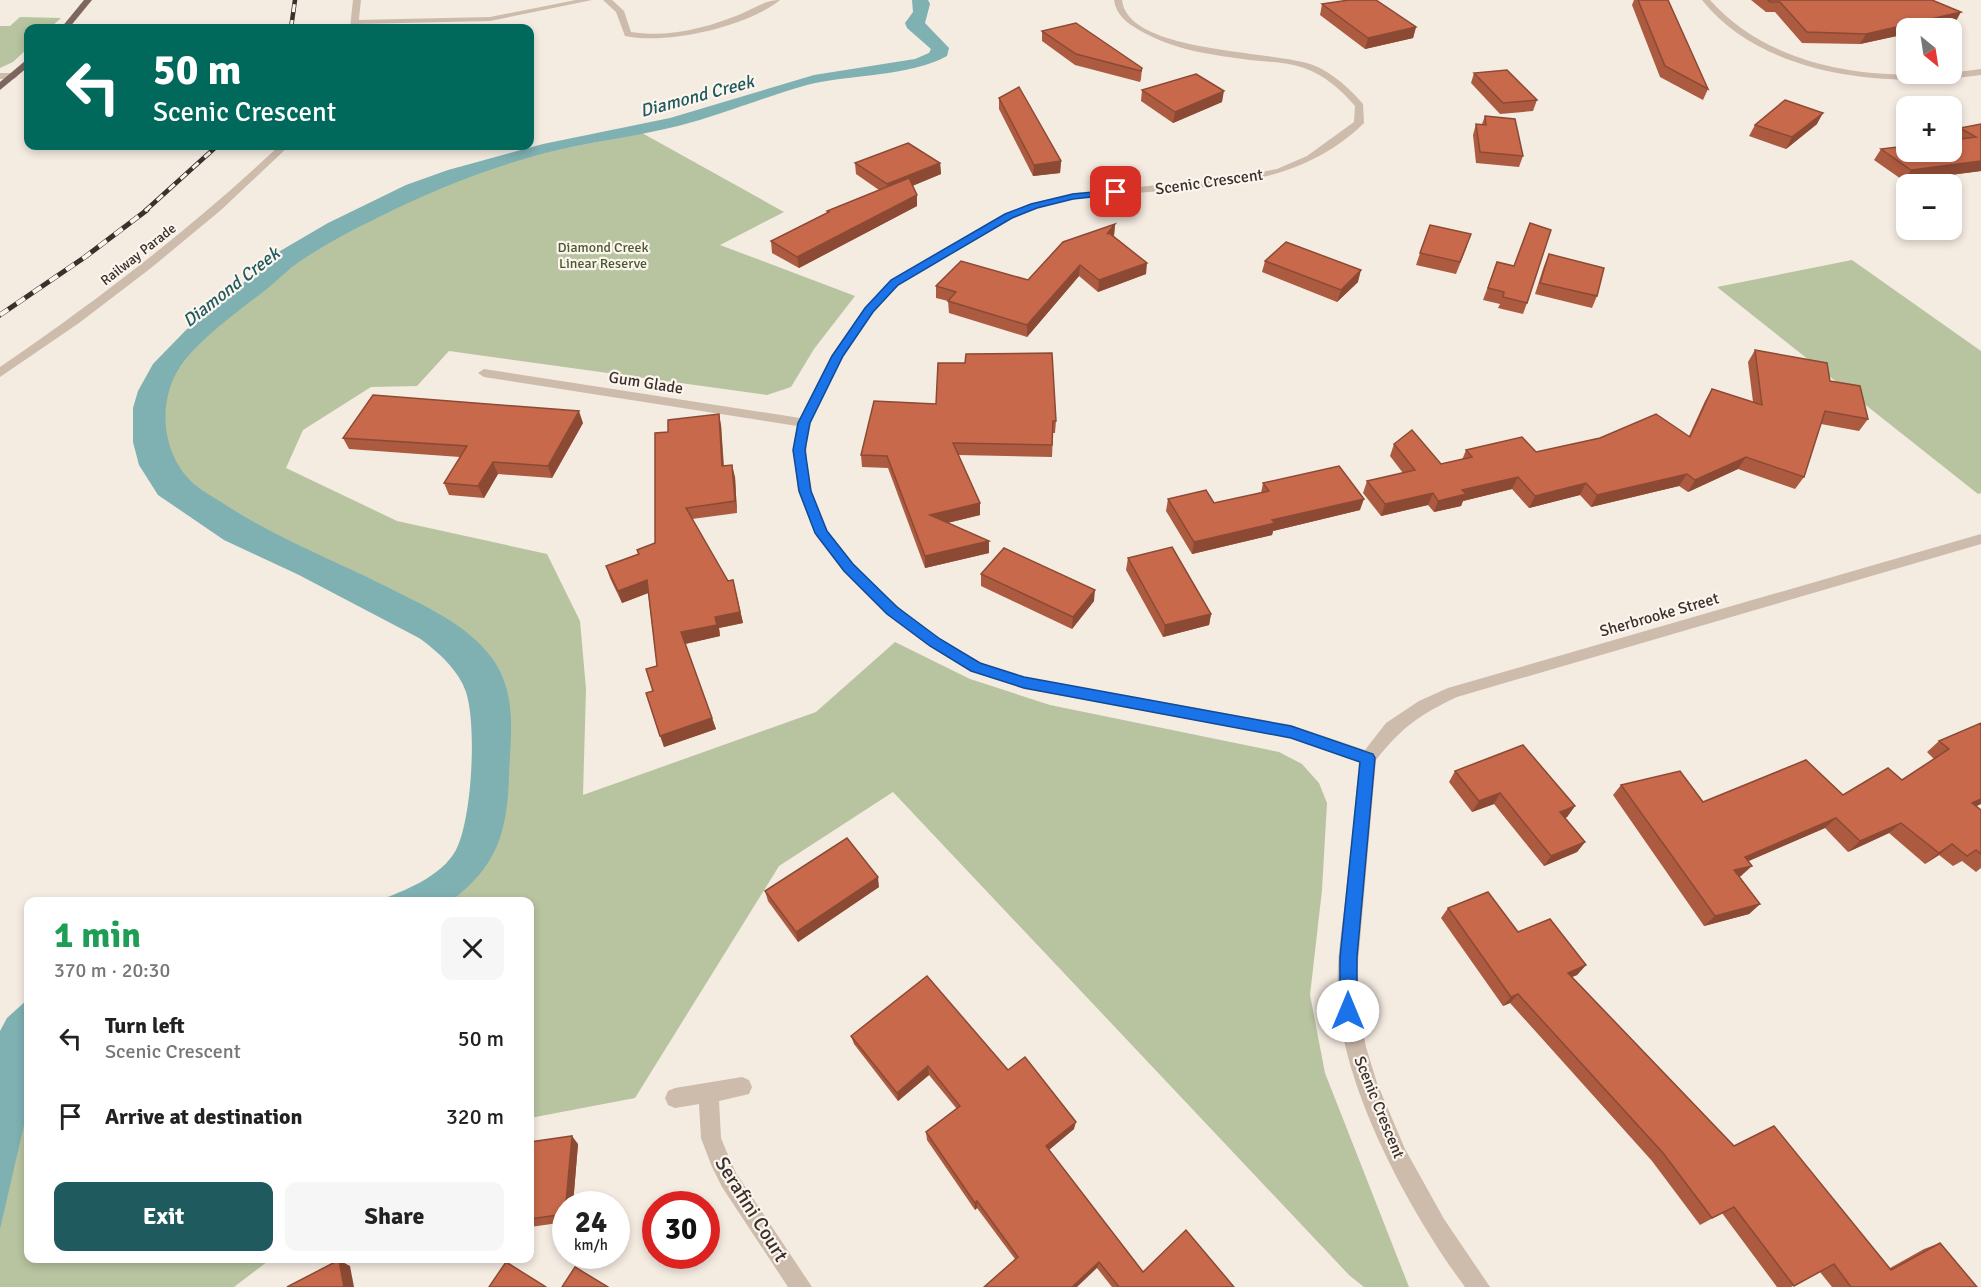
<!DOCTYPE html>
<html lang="en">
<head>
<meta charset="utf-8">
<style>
	:root { --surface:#fff; --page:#f6f6f6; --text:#222; --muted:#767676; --accent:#1f5a5e }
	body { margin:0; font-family:Signika,sans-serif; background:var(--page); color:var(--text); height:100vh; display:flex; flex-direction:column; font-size:22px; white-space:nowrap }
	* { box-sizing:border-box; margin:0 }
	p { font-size:20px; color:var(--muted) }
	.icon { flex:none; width:33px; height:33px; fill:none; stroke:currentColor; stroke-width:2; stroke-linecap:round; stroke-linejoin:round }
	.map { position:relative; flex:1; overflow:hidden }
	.details { position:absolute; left:24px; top:897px; width:510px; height:366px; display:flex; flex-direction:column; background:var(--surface); border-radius:12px; box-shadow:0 3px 9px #0003 }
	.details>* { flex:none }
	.top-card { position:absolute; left:24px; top:24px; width:510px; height:126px; border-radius:12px; box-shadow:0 3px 9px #0003; background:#00695c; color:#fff; overflow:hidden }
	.needle { width:39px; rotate:150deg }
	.buttons { position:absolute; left:1896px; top:18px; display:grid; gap:12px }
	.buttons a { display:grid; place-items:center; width:66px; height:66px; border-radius:12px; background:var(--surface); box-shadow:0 3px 9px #0003; font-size:30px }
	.speed { position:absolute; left:552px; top:1191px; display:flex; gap:12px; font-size:30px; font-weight:700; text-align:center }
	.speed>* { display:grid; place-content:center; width:78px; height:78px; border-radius:50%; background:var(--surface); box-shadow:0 3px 9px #0003; line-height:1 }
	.speed small { font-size:15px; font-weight:400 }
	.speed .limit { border:9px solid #d22; background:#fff; color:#111 }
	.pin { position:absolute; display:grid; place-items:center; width:51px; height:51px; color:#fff; margin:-26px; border-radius:12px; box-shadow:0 3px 9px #0006 }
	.me { position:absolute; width:66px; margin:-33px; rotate:0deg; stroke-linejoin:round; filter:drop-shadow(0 0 4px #0008) }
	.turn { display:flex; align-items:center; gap:21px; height:126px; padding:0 30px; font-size:27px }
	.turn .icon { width:78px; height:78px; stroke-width:2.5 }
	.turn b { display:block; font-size:42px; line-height:51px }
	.round { display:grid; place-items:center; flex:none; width:63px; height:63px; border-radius:12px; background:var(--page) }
	.overview { display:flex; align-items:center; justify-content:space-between; height:102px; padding:0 30px }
	h1 { font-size:36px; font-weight:700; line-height:45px; color:#1e9e55 }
	.primary-button { display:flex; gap:12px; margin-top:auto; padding:12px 30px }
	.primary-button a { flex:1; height:69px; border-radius:12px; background:var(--accent); color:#fff; font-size:24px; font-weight:700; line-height:69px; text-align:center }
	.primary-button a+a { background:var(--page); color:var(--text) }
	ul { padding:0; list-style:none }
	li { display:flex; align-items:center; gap:18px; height:78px; padding:0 30px }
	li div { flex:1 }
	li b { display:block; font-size:22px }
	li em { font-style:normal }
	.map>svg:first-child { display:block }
	.green { fill:#b8c4a0 }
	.water { fill:#7fb0b2 }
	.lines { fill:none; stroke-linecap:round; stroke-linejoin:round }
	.service { fill:#cdbbac; fill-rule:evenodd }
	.minor { fill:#cdbbac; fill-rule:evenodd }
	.primary { fill:#7d675c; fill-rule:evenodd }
	.rail-far1-casing { stroke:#3b302b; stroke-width:4.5 }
	.rail-casing { stroke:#3b302b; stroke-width:5 }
	.rail-far1 { stroke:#fbf5ee; stroke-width:3; stroke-dasharray:8; stroke-linecap:butt }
	.rail { stroke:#fbf5ee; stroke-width:4; stroke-dasharray:10; stroke-linecap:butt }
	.wall { fill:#ac5a40 }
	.shaded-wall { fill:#8c4a34 }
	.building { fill:#c8694b; stroke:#8c4a34; stroke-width:1.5 }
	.route { fill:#1a73e8; stroke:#114b97; stroke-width:1.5 }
	.labels { text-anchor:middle; stroke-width:4.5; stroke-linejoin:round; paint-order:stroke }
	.far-park-label { font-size:14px; fill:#4a5a2e; stroke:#fbf5ee }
	.far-street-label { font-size:14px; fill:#3b302b; stroke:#fbf5ee }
	.street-label { font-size:16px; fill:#3b302b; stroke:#fbf5ee }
	.water-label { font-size:18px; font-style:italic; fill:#1f5a5e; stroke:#fbf5ee }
	.near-street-label { font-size:20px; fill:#3b302b; stroke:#fbf5ee }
</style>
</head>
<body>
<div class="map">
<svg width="1981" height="1287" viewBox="0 0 1981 1287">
	<rect width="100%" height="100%" fill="#f4ebe1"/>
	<g class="green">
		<polygon points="20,17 61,18 50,28 28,28 28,48 13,62 0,68 0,26 10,26"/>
		<polygon points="642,133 784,212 720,245 855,296 814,349 791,387 767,395 449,351 417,386 371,387 303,430 286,468 397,521 547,554 580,621 586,689 583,795 816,712 895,642 970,679 1050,705 1279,752 1302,764 1319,783 1327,803 1322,890 1310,995 1325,1073 1409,1287 1364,1287 1349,1275 893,792 779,866 635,1098 530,1118 530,902 414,901 481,824 485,675 237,533 152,447 163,369 276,265 481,165"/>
		<polygon points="1852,260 1981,351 1981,493 1978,494 1717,287"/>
		<polygon points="28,1015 28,1258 271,1259 234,1287 0,1287 0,1067"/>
	</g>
	<g class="water">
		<path d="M 912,0 L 928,0 L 930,4 L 925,23 L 949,48 L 947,56 C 909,77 850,74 807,85 C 764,97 722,115 678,126 C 634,137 589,142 545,153 C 485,169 430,191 375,219 C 346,233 318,248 292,267 C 284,274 276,281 268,288 C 240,310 207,333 184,361 C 156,397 160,454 194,484 C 202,491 212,496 221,502 C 278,540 344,564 405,596 C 437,612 473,630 494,661 C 518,697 510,738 509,777 C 507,833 497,866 451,901 L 377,901 C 404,891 441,877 456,850 C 472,819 477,725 466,692 C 459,670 436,650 419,638 L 299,575 L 224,540 L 158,495 L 139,465 L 133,442 L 133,408 L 138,391 L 153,364 L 186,330 L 228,297 L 275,254 L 328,223 L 406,185 L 448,170 L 543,144 L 670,118 L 814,75 L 915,59 L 929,53 L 931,49 L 907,28 L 905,23 L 913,12 Z"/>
		<polygon points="28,999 28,1108 0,1229 0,1031 7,1018"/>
	</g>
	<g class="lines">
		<g class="service">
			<polygon points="576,0 592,0 490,21 356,24 352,22 356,20 490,17"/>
			<path d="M 603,0 L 612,0 L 624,11 L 631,32 C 669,38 706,28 741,14 C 754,8 766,0 780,0 C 747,27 666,45 625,36 L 616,12 Z"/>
		</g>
		<g class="minor">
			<polygon points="353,0 361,0 358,28 350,28"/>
			<path d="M 1114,0 L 1122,0 C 1128,54 1275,50 1313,65 C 1333,73 1349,88 1363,104 L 1364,123 C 1287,199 1174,185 1075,199 C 1023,206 979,236 935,263 C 922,271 906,277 896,288 C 864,318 843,356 824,394 C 820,404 814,413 811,422 C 800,453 811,505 828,532 C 840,552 859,570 876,586 C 906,616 942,643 980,662 C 994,669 1010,672 1024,677 L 1291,725 L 1365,750 L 1386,723 L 1419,701 L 1448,688 L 1981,534 L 1981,544 L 1457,697 C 1419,715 1402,727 1376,760 L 1357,974 L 1359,1013 L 1366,1047 L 1377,1083 L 1405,1149 L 1444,1219 L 1490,1287 L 1465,1287 C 1411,1214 1343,1090 1338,998 C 1336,966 1341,934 1345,902 C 1350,856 1355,809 1359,762 L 1291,738 L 1024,689 L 971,671 L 930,647 L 887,615 L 843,571 L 816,536 L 798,491 L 793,450 L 797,426 L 484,377 L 478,373 L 484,369 L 800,418 L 831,356 L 865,308 L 890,281 L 1004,214 L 1030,204 L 1073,193 L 1223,179 L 1277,169 L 1307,156 L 1354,122 L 1355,106 C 1341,90 1325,75 1304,68 C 1287,62 1268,62 1250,60 C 1212,55 1173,50 1139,30 C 1127,23 1116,15 1114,0 Z"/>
			<path d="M 1702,0 L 1710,0 C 1776,74 1889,83 1981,69 L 1981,75 C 1890,88 1764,78 1702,0 Z"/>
			<polygon points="0,73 14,73 18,76 14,79 0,79"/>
			<path d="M 279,146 L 289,146 L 221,210 L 151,268 L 79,323 L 0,377 L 0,367 C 98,300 192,228 279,146 Z"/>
			<polygon points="742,1077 749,1080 752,1087 749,1094 719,1101 721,1138 728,1155 736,1173 812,1287 788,1287 722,1187 712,1167 701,1138 699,1104 675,1108 668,1105 665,1098 668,1091 675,1088"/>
		</g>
		<g class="primary">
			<polygon points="84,0 92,0 69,28 61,28"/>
			<polygon points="25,61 28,61 28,67 0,90 0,82"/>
		</g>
		<g class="rail-far1-casing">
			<g id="rail-far1">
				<polyline points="291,28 295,0"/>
				<polyline points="145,211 217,146"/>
			</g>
		</g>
		<g class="rail-casing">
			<polyline id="rail" points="0,315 85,257 147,210"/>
		</g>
		<use href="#rail-far1" class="rail-far1"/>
		<use href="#rail" class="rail"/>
	</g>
	<g class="wall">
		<polygon points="1634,0 1638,0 1708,89 1703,100 1660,77 1632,5"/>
		<polygon points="1751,0 1932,0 1955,23 1929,28 1906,28 1906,34 1860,44 1802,43 1775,12 1766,12"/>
		<polygon points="1322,4 1416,27 1413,38 1365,49 1320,15"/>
		<polygon points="1042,31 1142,68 1141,79 1140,82 1075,65 1042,41"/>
		<polygon points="1474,73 1537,100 1533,111 1500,114 1471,83"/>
		<polygon points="1142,90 1222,102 1173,123 1141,101"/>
		<polygon points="999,98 1061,161 1060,173 1033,176 999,109"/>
		<polygon points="1485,116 1523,156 1519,167 1476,163 1473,135 1476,124 1482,124"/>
		<polygon points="1817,124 1786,149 1749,136 1755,125"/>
		<polygon points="1981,124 1981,171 1904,181 1874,160 1881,149 1955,140 1953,139 1960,128"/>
		<polygon points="855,163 940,163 941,174 912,186 917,206 799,268 772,253 771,241 827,213 827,211 879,190 856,174"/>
		<polygon points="1115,224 1114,236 1146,274 1098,292 1079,276 1027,337 949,313 948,301 936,298 936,286 1028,280"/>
		<polygon points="1467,246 1456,274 1416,265 1420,253"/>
		<polygon points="1549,254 1597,296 1592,308 1535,294 1544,266"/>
		<polygon points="1265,261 1358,282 1337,302 1262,272"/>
		<polygon points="1497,262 1527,303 1523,314 1498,308 1500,304 1483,300"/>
		<polygon points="1755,350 1830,381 1868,419 1859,431 1821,424 1804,477 1795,489 1738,469 1688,492 1679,486 1591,507 1580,495 1529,508 1512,489 1463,501 1461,506 1434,512 1428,505 1381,516 1363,493 1367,481 1403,473 1390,456 1394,444 1441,464 1462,460 1466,450 1536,452 1689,436 1705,401 1712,389 1753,402 1748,362"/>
		<polygon points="874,401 1056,421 1055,433 1053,433 1052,457 958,455 980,503 980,515 947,523 989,553 925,568 888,468 862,467 861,455"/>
		<polygon points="583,423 552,478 498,474 484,498 449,495 444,483 460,457 349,449 343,438"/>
		<polygon points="721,425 724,466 735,477 737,513 692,519 728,581 733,580 743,623 719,628 720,636 685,644 716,729 664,747 653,691 657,666 648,593 622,603 610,578 606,566 638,554 637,550 655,543"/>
		<polygon points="1263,483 1360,510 1273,531 1272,535 1192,554 1166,511 1168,499 1214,503 1261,493"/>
		<polygon points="1128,558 1211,614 1209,625 1163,637 1126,570"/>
		<polygon points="981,574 1094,601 1072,629 981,586"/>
		<polygon points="1981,723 1981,804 1976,806 1981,810 1981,868 1976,872 1962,861 1953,866 1939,855 1925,864 1889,833 1848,852 1825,828 1748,861 1741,876 1739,877 1760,904 1749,914 1704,926 1613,795 1621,785 1703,802 1843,795 1902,780 1934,759 1927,752 1939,741"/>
		<polygon points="1455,771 1575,806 1567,817 1565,818 1585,842 1577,852 1544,866 1494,804 1472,812 1449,782"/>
		<polygon points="879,887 798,942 768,901 765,891"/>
		<polygon points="1448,908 1518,932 1586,965 1577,975 1572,977 1734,1146 1890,1268 1924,1249 1940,1243 1977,1287 1832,1287 1820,1272 1791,1287 1777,1287 1722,1213 1700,1225 1652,1161 1510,1003 1503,1006 1441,918"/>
		<polygon points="851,1036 1008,1070 1074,1129 1049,1150 1143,1272 1234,1287 1112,1287 1097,1268 1015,1259 977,1208 975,1210 927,1140 926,1132 957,1109 929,1075 898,1101 854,1044"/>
		<polygon points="530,1142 578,1144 573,1204 566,1204 566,1222 530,1227"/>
	</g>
	<g class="shaded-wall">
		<polygon points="1961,12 1955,23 1929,28 1906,28 1906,34 1860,44 1866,34"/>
		<polygon points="1416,27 1413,38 1365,49 1368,38"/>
		<polygon points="1224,91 1222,102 1173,123 1175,112"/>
		<polygon points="1823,113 1817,124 1786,149 1792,137"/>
		<polygon points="1061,161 1060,173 1033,176 1034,165"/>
		<polygon points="1981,161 1981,171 1904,181 1911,170"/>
		<polygon points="940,163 941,174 888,196 887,184"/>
		<polygon points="917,195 917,206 799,268 797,257"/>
		<polygon points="1115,224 1114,235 1106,245 1107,234"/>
		<polygon points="1147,263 1146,274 1098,292 1099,280"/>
		<polygon points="1080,265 1079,276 1027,337 1027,325"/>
		<polygon points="1361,270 1358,282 1337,302 1341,290"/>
		<polygon points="579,411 583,423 552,478 548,466"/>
		<polygon points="719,414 721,425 724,478 722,466"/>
		<polygon points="1746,457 1738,469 1688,492 1695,480"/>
		<polygon points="493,462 498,474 484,498 478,486"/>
		<polygon points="732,465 735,477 737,513 735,501"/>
		<polygon points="1687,474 1679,486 1591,507 1597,495"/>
		<polygon points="1518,477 1512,489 1463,501 1461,506 1434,512 1438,501 1462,490"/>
		<polygon points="1586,483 1580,495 1529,508 1535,496"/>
		<polygon points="1433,493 1428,505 1381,516 1385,504"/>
		<polygon points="1364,499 1360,510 1273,531 1272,535 1192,554 1194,542 1272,520"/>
		<polygon points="980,503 980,515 931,527 930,515"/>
		<polygon points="989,541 989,553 925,568 925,556"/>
		<polygon points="647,580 651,592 622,603 618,591"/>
		<polygon points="733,580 743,623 719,628 720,636 685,644 681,632 715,617"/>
		<polygon points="1095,590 1094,601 1072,629 1073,617"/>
		<polygon points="1211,614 1209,625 1163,637 1165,625"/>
		<polygon points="712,718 716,729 664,747 660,736"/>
		<polygon points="1500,793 1494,804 1472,812 1479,801"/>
		<polygon points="1981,799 1981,804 1959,814 1972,803"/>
		<polygon points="1575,806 1567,817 1553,823 1560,812"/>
		<polygon points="1836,818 1825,828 1735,867 1745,857"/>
		<polygon points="1901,823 1889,833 1848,852 1860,841"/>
		<polygon points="1585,842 1577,852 1544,866 1551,856"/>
		<polygon points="1952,844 1939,855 1925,864 1939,853"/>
		<polygon points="1752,866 1741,876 1724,880 1734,870"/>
		<polygon points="878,877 879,887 798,942 796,932"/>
		<polygon points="1760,904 1749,914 1704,926 1715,916"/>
		<polygon points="1586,965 1577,975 1560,982 1568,973"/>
		<polygon points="1518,994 1510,1003 1503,1006 1511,997"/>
		<polygon points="928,1066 929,1075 898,1101 897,1093"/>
		<polygon points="1076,1122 1074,1129 1045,1153 1046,1146"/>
		<polygon points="572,1136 578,1144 573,1204 566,1204"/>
		<polygon points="977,1201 977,1208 975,1210 975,1203"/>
		<polygon points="339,1260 350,1266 354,1287 344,1287"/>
		<polygon points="1099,1262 1097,1268 1077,1287 1072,1287"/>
	</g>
	<g class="building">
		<polygon points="1349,0 1376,0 1416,27 1368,38 1322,4"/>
		<polygon points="1638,0 1668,0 1708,89 1665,66"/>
		<polygon points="1768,0 1932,0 1961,12 1866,34 1807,32 1780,2 1770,2"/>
		<polygon points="1076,23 1142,68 1141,71 1076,54 1042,31"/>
		<polygon points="1507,70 1537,100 1503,103 1474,73"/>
		<polygon points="1196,74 1224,91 1175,112 1142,90"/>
		<polygon points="1019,87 1061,161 1034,165 999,98"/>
		<polygon points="1785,100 1823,113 1792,137 1755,125"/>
		<polygon points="1485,116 1515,119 1523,156 1480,152 1476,124 1486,125"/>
		<polygon points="1981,124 1981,161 1911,170 1881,149 1906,146 1906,152 1952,152 1952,140 1976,137 1960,128"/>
		<polygon points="908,143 940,163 887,184 855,163"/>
		<polygon points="909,178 917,195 797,257 771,241 829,212 827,211"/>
		<polygon points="1530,223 1551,230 1527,303 1503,297 1504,292 1488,288 1497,262 1514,266"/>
		<polygon points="1115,224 1107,234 1109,233 1147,263 1099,280 1080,265 1027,325 948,301 956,292 936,286 961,261 1028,280 1063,242"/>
		<polygon points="1430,225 1471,234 1460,262 1420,253"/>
		<polygon points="1286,242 1361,270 1341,290 1265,261"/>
		<polygon points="1549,254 1604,268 1597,296 1540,283"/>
		<polygon points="1755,350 1827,363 1830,381 1860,386 1868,419 1825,411 1804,477 1746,457 1695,480 1687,474 1597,495 1586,483 1535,496 1518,477 1462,490 1466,494 1438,501 1433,493 1385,504 1367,481 1415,470 1394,444 1412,430 1441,464 1472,457 1466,450 1522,437 1536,452 1600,438 1656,414 1690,437 1712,389 1762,405"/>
		<polygon points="1052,353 1056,421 1053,421 1052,445 953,443 980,503 930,515 989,541 925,556 887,456 861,455 874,401 936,404 938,363 965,363 966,354"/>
		<polygon points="373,395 579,411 548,466 493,462 478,486 444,483 467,446 343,438"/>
		<polygon points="719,414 722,466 732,465 735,501 686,508 728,581 733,580 740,612 715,617 717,625 681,632 712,718 660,736 646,693 653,691 646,669 657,666 647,580 618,591 606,566 639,554 637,550 655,543 655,433 668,432 668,420"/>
		<polygon points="1339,466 1364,499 1272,520 1275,523 1194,542 1168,499 1206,490 1214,503 1269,491 1263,483"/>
		<polygon points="1172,547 1211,614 1165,625 1128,558"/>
		<polygon points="1004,548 1095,590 1073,617 981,574"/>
		<polygon points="1981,723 1981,799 1972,803 1981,810 1981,854 1976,850 1967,856 1952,844 1939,853 1901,823 1860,841 1836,818 1745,857 1752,866 1734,870 1760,904 1715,916 1621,785 1680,771 1703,802 1806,760 1843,795 1888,768 1902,780 1949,749 1939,741"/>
		<polygon points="1523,745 1575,806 1560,812 1585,842 1551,856 1500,793 1479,801 1455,771"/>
		<polygon points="847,838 878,877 796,932 765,891"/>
		<polygon points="1488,892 1518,932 1550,919 1586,965 1568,973 1734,1146 1774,1126 1891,1270 1940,1243 1977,1287 1851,1287 1834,1264 1794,1286 1734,1207 1712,1218 1663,1153 1518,994 1511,997 1448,908"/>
		<polygon points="927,976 1008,1070 1025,1057 1076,1122 1046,1146 1143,1272 1186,1230 1234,1287 1119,1287 1099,1262 1072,1287 984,1287 1018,1257 977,1201 975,1203 926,1132 960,1106 928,1066 897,1093 851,1036"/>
		<polygon points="572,1136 565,1214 530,1219 530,1142"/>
		<polygon points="339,1260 344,1287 287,1287"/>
		<polygon points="506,1262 546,1287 489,1287"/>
		<polygon points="575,1267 608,1287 562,1287"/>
	</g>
	<polygon class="route" points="1116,190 1121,192 1119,194 1073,199 1037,208 1012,218 898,285 873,312 843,356 810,423 805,450 811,491 827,531 853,564 897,607 940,639 980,663 1024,677 1291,726 1373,754 1375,758 1357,957 1357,1011 1355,1017 1348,1020 1342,1017 1340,1011 1340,957 1360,762 1291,738 1024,688 971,671 930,646 887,614 844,571 815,533 799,491 793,450 798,423 832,356 865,308 891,280 1005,214 1031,204 1073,194"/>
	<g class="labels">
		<g class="far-park-label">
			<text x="603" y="252">Diamond Creek<tspan x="603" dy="16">Linear Reserve</tspan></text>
		</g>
		<g class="far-street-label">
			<text transform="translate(138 254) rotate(-38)" y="5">Railway Parade</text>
		</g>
		<g class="street-label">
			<text transform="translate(1209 181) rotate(-8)" y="6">Scenic Crescent</text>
			<text transform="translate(646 382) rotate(9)" y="6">Gum Glade</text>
			<text transform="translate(1659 614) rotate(-16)" y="6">Sherbrooke Street</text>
			<text transform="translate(1380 1107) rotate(68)" y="6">Scenic Crescent</text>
		</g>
		<g class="water-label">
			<text transform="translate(697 96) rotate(-15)" y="6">Diamond Creek</text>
			<text transform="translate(231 287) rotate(-38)" y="6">Diamond Creek</text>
		</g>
		<g class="near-street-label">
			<text transform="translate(752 1209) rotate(58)" y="7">Serafini Court</text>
		</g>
	</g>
</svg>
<div class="buttons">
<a><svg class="needle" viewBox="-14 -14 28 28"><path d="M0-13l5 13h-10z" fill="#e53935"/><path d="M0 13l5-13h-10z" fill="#767676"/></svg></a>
<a>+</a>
<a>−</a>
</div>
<div class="speed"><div>24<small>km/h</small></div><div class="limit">30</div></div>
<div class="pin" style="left:1116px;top:192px;background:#d93025"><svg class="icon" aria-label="arrive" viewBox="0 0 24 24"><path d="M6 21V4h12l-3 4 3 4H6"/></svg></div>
<svg class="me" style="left:1348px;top:1011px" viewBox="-20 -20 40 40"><circle r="19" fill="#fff"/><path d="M0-13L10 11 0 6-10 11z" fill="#1a73e8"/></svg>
<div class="top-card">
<div class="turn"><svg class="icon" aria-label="left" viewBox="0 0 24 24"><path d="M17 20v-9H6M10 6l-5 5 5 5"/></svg><div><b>50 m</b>Scenic Crescent</div></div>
</div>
<section class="details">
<div class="overview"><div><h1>1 min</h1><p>370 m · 20:30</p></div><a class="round"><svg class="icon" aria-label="close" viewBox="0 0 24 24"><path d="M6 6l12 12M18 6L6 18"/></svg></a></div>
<ul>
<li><svg class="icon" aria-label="left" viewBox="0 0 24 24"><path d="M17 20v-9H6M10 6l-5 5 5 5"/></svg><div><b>Turn left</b><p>Scenic Crescent</p></div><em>50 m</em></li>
<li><svg class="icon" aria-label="arrive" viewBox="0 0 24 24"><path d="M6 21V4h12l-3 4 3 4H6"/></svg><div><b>Arrive at destination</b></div><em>320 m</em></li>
</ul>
<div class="primary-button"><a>Exit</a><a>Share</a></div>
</section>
</div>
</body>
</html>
